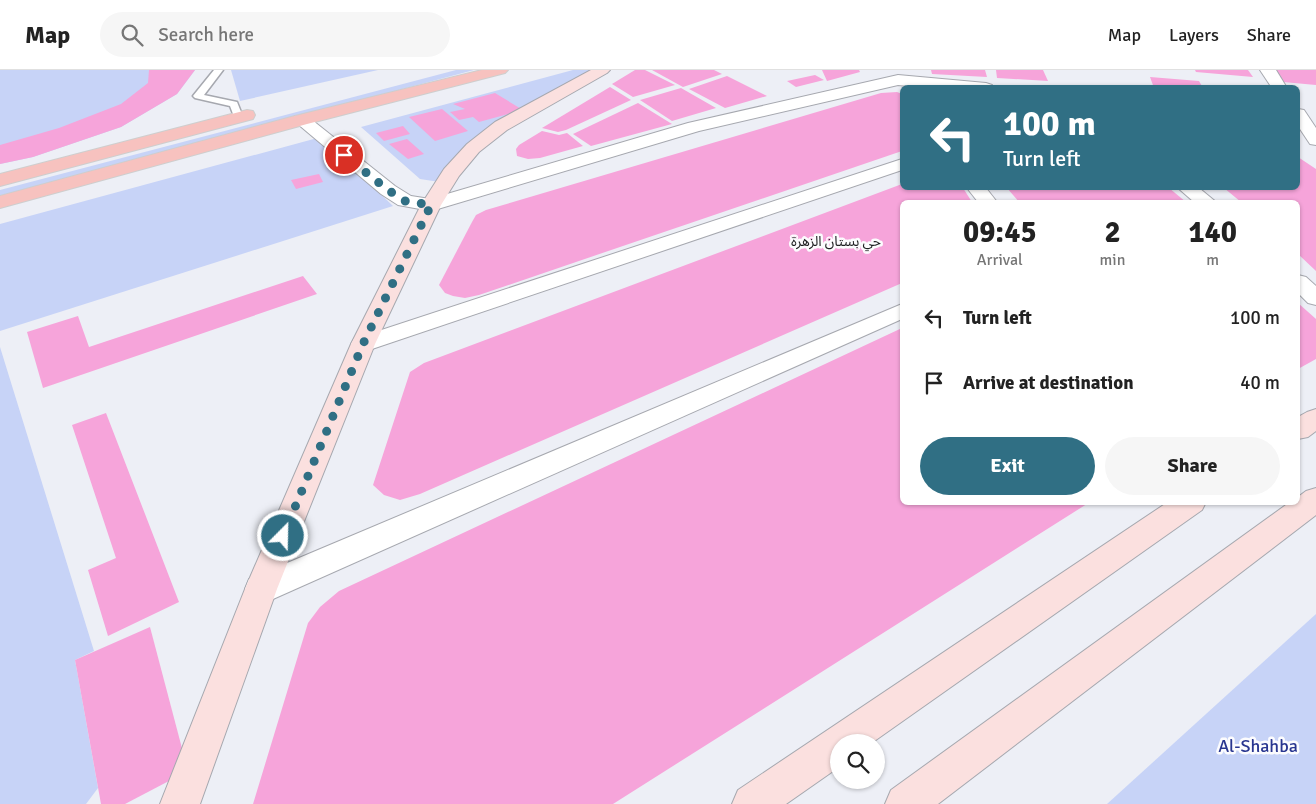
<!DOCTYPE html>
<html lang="en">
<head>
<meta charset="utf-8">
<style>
	:root { --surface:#fff; --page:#f6f6f6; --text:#222; --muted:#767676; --line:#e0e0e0; --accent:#306f84 }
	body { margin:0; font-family:Signika,"Noto Sans Arabic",sans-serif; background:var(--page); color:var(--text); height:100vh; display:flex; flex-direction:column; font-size:19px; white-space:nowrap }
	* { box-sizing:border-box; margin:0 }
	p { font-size:16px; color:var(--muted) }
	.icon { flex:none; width:28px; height:28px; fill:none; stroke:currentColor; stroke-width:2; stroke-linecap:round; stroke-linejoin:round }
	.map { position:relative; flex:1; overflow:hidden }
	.side { position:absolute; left:900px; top:130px; width:400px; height:305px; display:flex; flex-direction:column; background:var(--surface); border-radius:8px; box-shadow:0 1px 4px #0004 }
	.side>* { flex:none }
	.hud { position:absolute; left:900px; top:15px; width:400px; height:105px; border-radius:8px; box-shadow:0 1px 4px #0004; background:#306f84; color:#fff; overflow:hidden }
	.buttons { position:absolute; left:830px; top:664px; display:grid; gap:10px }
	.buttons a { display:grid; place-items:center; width:55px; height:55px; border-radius:50%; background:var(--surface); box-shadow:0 1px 4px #0004; font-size:25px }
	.pin { position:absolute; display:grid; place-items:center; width:42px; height:42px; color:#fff; margin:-21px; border:2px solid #fff; border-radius:50%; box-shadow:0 1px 5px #0007 }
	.me { position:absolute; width:55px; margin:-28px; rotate:23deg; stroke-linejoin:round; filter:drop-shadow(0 0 4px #0008) }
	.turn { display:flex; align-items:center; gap:18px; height:105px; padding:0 20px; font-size:22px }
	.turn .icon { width:65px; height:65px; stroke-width:2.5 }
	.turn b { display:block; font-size:35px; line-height:42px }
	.eta { display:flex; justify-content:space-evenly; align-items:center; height:85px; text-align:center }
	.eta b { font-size:30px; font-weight:700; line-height:35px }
	.cta { display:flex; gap:10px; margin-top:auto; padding:10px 20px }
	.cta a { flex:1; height:58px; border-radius:30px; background:var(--accent); color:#fff; font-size:20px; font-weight:700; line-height:58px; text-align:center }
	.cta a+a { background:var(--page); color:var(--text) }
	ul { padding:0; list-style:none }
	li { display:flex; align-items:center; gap:15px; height:65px; padding:0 20px }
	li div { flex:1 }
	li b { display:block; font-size:19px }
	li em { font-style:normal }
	header { display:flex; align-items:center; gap:30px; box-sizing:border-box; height:70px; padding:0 25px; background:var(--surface); border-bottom:1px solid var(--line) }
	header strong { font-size:24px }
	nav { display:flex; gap:28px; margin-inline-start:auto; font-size:18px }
	.search { width:350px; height:45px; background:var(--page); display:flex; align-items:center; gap:12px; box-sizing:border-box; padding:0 18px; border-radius:28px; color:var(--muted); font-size:19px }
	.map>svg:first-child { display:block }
	.green { fill:#c7d3f7 }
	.building { fill:#f6a4da }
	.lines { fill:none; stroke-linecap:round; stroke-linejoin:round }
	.lane-casing { stroke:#a6a8af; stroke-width:3 }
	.street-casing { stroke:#a6a8af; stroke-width:2 }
	.secondary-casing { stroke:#a6a8af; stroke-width:2 }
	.primary-casing { stroke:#cecece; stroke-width:2 }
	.lane { fill:#fff; fill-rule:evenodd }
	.street { fill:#fff; fill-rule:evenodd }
	.secondary { fill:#fbe0df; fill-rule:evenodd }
	.primary { fill:#f7c2bf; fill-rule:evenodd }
	.route { stroke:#306f84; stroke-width:9; stroke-dasharray:0 16.2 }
	.labels { text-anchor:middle; stroke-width:5; stroke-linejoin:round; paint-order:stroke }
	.far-neighbourhood-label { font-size:14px; fill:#1e1f21; stroke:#fcfcfe }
	.near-park-label { font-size:18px; fill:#293690; stroke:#fcfcfe }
</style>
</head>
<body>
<header>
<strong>Map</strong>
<div class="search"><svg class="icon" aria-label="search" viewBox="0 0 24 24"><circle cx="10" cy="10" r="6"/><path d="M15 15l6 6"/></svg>Search here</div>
<nav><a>Map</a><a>Layers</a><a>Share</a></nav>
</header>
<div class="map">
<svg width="1316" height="734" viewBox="0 0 1316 734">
	<rect width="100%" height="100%" fill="#edeff6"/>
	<g class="green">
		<polygon points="0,0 195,0 177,24 121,57 33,87 0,94"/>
		<polygon points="231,0 378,0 240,31"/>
		<polygon points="456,0 474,0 0,126 0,120"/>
		<polygon points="573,0 592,0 537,30 446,113 420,109 361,57"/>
		<polygon points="321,67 393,136 0,261 0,154"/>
		<polygon points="0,277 94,581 75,590 98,718 86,734 0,734"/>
		<polygon points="1316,544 1316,734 1107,734"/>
	</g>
	<g class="building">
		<polygon points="149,0 195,0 177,24 121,57 33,87 0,94 0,75 59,58 121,34 148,13"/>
		<polygon points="635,0 645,0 675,15 633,27 612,14"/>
		<polygon points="652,0 714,0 722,4 683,17"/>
		<polygon points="822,0 859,0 860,2 827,11"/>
		<polygon points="931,0 985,0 987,7 932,4"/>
		<polygon points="996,0 1043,0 1048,11 997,8"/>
		<polygon points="1195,0 1248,0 1253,7 1196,2"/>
		<polygon points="1274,0 1316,0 1316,15 1283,12"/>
		<polygon points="815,5 824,10 796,17 787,11"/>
		<polygon points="727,6 767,26 725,38 689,19"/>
		<polygon points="1150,7 1199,11 1203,18 1154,18"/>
		<polygon points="610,17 631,30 566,60 558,62 542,58"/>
		<polygon points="681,18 716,38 672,51 640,30"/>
		<polygon points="897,22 902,24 902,81 479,225 465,228 453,226 445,223 439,215 472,152 476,145 486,140 881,23"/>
		<polygon points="495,23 523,40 479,52 473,47 459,50 450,42 465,39 453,34"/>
		<polygon points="638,33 672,54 591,76 573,64"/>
		<polygon points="442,39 468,61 435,71 409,47"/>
		<polygon points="403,56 410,64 384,71 376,63"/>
		<polygon points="542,61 559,65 567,63 583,76 540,88 528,89 517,86 516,79 519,75"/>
		<polygon points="407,69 424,84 408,89 389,74"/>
		<polygon points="1298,87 1316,99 1316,201 1298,184 1298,132 1241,132 1224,118 1298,118"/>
		<polygon points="319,104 323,112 296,119 291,110"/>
		<polygon points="902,114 902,118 963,118 972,132 902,132 902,213 420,424 400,430 384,425 373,415 410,302 424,293"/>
		<polygon points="1007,118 1169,118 1186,132 1019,132"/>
		<polygon points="303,206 317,224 43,318 27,262 78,246 89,277"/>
		<polygon points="1298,233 1316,249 1316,289 1298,299"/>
		<polygon points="902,258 902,432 1090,432 613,734 253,734 308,553 320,537 339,521"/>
		<polygon points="106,343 179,532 108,566 88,500 116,488 72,355"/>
		<polygon points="150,557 188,701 125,734 101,734 75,590"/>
	</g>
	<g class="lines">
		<g class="lane-casing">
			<polygon id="lane" points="214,0 223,0 204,25 237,32 243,47 241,49 235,49 230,36 195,28 193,26"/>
		</g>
		<g class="street-casing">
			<g id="street">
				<polygon points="1260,0 1276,0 1287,18 1272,18"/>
				<polygon points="898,5 986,13 992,15 993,18 929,18 898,15 699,61 431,141 398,135 381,124 293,50 295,46 307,46 395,116 411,126 430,129 688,53"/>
				<polygon points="1298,39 1304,40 1316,58 1316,75 1310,74 1298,56"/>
				<polygon points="902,89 902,100 372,279 363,281 354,279 351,274 354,269"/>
				<polygon points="967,118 986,118 997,132 978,132"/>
				<polygon points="1178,118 1199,118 1216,132 1194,132"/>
				<polygon points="1298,205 1306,207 1316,216 1316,235 1308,233 1298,223"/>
				<polygon points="902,234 902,249 273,529 261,532 249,529 245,519 249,509"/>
			</g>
		</g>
		<g class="secondary-casing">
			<g id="secondary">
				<polygon points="591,0 610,0 607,3 507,60 479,82 459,106 441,135 375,274 277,519 200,734 160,734 245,519 351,274 421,135 444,99 467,74 495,52"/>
				<polygon points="1316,339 1316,361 1308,367 1298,369 1298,347 1307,342"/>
				<polygon points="1316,418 1316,445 938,734 885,734 891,720 1290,432 1298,432 1298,427 1306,421"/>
				<polygon points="1168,432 1206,432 1202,440 873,672 839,672 839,697 786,734 732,734 738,720"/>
			</g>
		</g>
		<g class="primary-casing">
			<g id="primary">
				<polygon points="482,0 508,0 505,3 307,54 0,138 0,126 295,46"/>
				<polygon points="247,40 253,41 255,45 253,49 0,116 0,104"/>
			</g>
		</g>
		<use href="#lane" class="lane"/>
		<use href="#street" class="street"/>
		<use href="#secondary" class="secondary"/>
		<use href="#primary" class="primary"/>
	</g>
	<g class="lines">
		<polyline class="route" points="283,466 363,274 431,135 405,131 388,120 344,85"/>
	</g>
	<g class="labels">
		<g class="far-neighbourhood-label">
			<text x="836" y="176">حي بستان الزهرة</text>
		</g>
		<g class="near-park-label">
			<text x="1258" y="682">Al-Shahba</text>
		</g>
	</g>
</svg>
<div class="buttons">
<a><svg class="icon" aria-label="search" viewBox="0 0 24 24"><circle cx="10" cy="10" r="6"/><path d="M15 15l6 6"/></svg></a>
</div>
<div class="pin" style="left:344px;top:85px;background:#d93025"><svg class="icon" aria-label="arrive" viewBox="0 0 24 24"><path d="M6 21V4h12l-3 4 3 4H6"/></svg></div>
<svg class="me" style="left:283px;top:466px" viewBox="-20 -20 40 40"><circle r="17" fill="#306f84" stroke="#fff" stroke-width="3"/><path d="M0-11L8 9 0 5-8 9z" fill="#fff"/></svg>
<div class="hud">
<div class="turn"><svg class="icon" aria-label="left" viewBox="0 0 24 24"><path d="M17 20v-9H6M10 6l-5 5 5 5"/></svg><div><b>100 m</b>Turn left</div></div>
</div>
<section class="side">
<div class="eta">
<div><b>09:45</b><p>Arrival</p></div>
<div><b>2</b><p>min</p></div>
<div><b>140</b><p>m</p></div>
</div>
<ul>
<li><svg class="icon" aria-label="left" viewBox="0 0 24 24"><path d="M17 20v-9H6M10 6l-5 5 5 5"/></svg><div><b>Turn left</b></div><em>100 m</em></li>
<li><svg class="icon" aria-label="arrive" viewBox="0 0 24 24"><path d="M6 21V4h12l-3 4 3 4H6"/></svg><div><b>Arrive at destination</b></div><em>40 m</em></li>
</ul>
<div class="cta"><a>Exit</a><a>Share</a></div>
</section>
</div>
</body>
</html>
